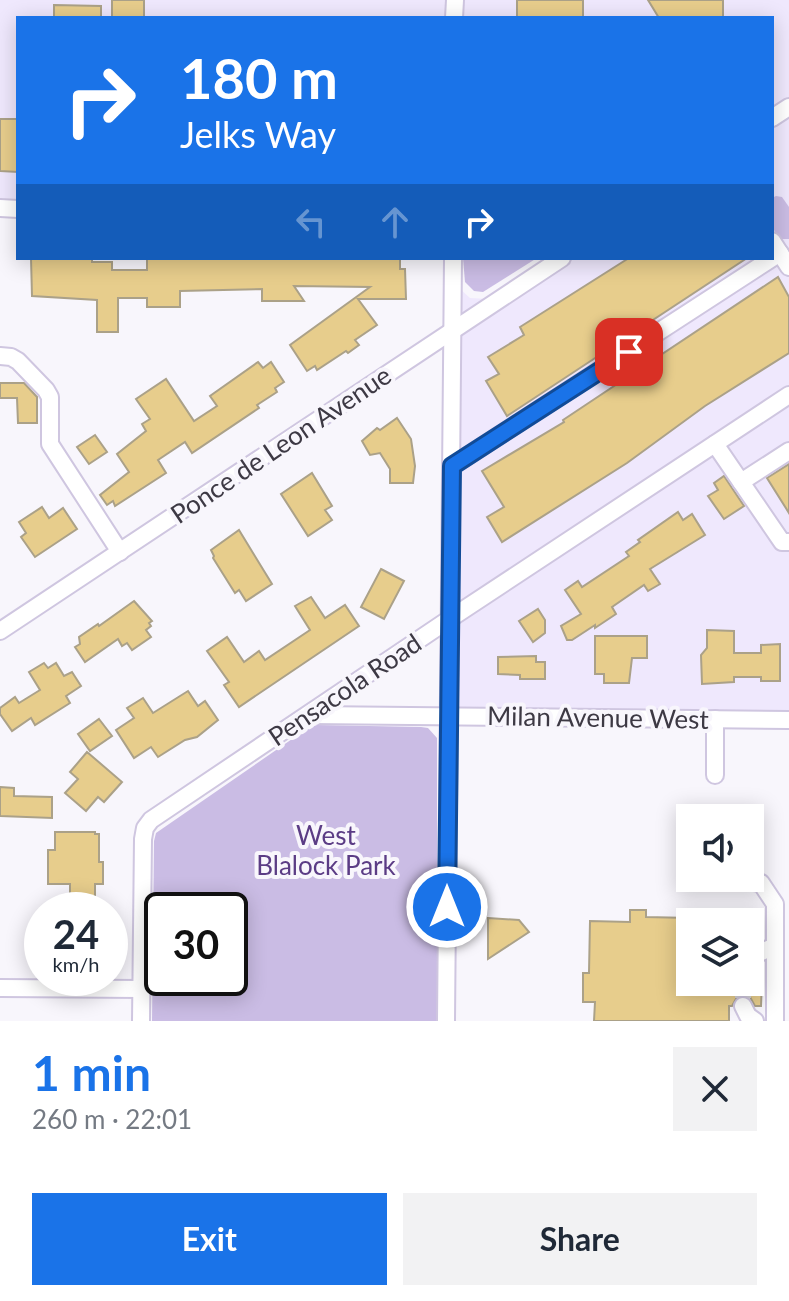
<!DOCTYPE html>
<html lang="en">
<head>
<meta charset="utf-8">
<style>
	:root { --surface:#fff; --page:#f2f2f3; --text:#1f2937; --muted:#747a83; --accent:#1a73e8 }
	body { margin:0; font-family:Lato,sans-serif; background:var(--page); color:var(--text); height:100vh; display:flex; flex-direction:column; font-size:30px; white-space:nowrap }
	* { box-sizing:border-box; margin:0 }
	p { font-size:26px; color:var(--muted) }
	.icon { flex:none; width:44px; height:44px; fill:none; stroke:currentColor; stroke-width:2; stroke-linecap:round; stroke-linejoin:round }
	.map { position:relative; height:1021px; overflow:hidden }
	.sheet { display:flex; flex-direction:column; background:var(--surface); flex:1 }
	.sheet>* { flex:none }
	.top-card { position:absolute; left:16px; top:16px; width:758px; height:244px; border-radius:0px; box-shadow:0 4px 20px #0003; background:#1a73e8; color:#fff; overflow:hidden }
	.fabs { position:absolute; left:676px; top:804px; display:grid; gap:16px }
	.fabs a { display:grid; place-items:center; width:88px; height:88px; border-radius:0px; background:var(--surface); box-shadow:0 4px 20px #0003; font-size:40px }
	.speed { position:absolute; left:24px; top:892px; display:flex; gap:16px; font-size:40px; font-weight:700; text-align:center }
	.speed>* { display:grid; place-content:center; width:104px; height:104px; border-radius:50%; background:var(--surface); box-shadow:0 4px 20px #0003; line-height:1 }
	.speed small { font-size:20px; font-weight:400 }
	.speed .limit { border:4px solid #111; border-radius:12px; background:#fff; color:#111 }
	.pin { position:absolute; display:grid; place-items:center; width:68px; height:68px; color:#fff; margin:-34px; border-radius:16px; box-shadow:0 4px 12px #0006 }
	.me { position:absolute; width:88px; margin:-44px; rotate:0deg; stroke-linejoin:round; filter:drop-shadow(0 0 6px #0008) }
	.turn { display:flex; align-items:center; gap:28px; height:168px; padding:0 32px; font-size:36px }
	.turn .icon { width:104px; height:104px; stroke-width:2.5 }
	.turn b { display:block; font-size:56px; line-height:68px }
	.lanes { display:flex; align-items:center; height:76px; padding:0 32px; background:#0003; justify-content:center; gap:40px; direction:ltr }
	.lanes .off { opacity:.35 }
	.round { display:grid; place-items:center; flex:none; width:84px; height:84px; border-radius:0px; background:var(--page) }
	.overview { display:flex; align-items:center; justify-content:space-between; height:136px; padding:0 32px }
	h1 { font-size:48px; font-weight:700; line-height:60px; color:var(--accent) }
	.primary-button { display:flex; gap:16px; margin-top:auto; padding:16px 32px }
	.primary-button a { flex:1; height:92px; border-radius:0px; background:var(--accent); color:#fff; font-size:32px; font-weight:700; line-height:92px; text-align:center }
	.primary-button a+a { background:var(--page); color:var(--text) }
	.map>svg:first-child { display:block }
	.built { fill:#efe8fd }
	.green { fill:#cabce4; fill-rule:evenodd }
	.building { fill:#e7cd8c; stroke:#aba188; stroke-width:2 }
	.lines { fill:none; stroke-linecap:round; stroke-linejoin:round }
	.minor-tunnel { stroke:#d3d0d7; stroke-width:16; stroke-dasharray:16 8; stroke-linecap:butt }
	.minor-casing { stroke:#cfc6e0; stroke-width:20 }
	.minor { stroke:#fff; stroke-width:16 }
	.route-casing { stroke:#114b97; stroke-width:20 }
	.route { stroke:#1a73e8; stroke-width:14 }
	.labels { text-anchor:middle; stroke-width:8; stroke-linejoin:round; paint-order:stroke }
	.street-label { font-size:26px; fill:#3d3944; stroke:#f8f6fc }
	.park-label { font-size:26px; fill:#5b3c85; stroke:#f8f6fc }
</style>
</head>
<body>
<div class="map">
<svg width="789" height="1021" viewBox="0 0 789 1021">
	<rect width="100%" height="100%" fill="#f8f6fc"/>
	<polygon class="built" points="0,0 789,0 789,717 455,711 459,288 470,298 489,299 549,258 772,258 772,18 18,18 18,211 0,210"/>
	<g class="green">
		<polygon points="776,196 782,197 789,207 789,239 780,239 772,227 772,198"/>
		<polygon points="463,258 537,258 483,292 474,291 465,282"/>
		<path d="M 317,725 L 421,727 L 428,728 L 437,738 L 437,1021 L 152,1021 L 154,841 L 156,833 L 308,728 ZM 230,910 L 230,978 L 162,978 L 162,910 Z"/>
	</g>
	<g class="building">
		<rect x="112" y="0" width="32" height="18"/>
		<rect x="517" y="0" width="66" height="18"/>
		<polygon points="648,0 723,0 723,18 659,18"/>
		<polygon points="54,5 101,6 101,18 54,18"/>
		<polygon points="0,119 18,119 18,172 0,171"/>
		<polygon points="31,258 92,258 92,262 112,262 112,270 147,270 147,258 400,258 400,269 405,269 406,299 358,299 377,325 355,340 359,345 348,353 346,351 317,370 315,366 307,371 290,345 370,287 294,286 304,301 262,301 262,289 180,291 180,307 147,307 147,298 118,298 118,332 97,332 97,300 32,296"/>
		<polygon points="629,258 747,258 507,416 486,381 499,374 488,357 524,335 520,327"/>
		<polygon points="778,277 789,297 789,353 705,406 627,463 502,542 487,517 504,507 482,471 564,422 563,420"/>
		<polygon points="258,362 263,368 271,362 284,382 275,388 277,392 257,405 259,408 192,453 185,442 158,460 166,473 115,506 113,501 107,505 100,495 129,472 117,454 146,431 142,424 150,419 136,399 166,379 194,421 217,406 210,396"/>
		<polygon points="0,383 24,383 37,397 37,423 18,423 17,398 0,398"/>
		<polygon points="397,418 411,439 415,466 413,483 390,483 390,469 380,453 370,455 362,441 377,428 380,430"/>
		<polygon points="95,435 107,452 89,464 77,447"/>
		<polygon points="789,464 789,513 767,478"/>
		<polygon points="312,473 332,506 325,510 332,520 308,536 281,494"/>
		<polygon points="724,476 744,506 724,519 708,496 718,490 714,483"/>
		<polygon points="42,507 49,518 63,508 77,529 35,557 21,537 26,533 19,522"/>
		<polygon points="678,512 683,520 692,514 705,535 650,569 660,584 648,591 644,585 612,607 616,614 595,628 595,625 572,640 567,640 561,626 581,614 565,590 578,581 582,587 629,556 626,552 640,542 638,540"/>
		<polygon points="239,530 272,584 246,601 239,590 235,593 213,558 214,556 211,550"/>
		<polygon points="381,569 404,581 384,619 361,607"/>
		<polygon points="311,597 325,618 345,605 359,626 239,707 224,685 229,682 207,651 227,637 244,662 259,651 265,660 310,630 295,606"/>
		<polygon points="134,601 152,621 149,623 151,626 146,630 151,637 132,650 127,643 122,646 118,639 85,662 75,647 80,644 79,637 98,624 99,626"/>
		<polygon points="538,609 545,620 545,633 533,642 519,621"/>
		<polygon points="707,630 734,631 734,653 761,653 761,645 780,644 780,681 761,681 761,677 734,677 734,682 702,684 701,655 707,648"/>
		<polygon points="595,636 647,636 647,658 632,658 629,683 604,683 604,674 595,674"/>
		<polygon points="536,656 536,662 545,662 545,679 520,679 520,675 498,674 498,657"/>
		<polygon points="44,663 48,668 56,663 64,676 72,672 81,686 66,696 70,703 35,725 31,718 12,731 0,714 0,708 15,697 19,703 40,690 29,672"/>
		<polygon points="188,691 198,706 205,701 218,720 197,737 185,740 158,757 151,747 134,758 116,730 134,718 127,708 143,698 153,713"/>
		<polygon points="99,719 112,736 90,751 78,734"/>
		<polygon points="87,752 122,782 104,802 98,797 86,811 65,793 78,779 70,772"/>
		<polygon points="0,787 14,788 14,796 52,797 52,818 0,816"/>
		<polygon points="55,832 95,832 95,834 99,834 99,862 103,862 103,884 95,884 95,910 70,910 70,884 48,884 48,850 55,850"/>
		<polygon points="630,910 646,910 646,917 690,918 690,982 762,982 761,1006 755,1006 750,997 743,995 737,997 732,1006 729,1006 729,1021 594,1021 595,1002 583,1002 583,973 589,973 590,921 630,922"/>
		<polygon points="488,918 519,920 529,932 488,959"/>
	</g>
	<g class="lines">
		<polyline class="minor-tunnel" points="743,982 743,1006"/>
		<g class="minor-casing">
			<g id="minor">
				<polyline points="454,18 455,0"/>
				<polyline points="772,118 789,107"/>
				<polyline points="0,208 18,209"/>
				<polyline points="772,241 789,267"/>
				<polyline points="0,356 11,357 18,361 46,390 50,397 50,444 120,552"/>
				<polyline points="715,444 782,542 789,542"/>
				<polyline points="452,466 780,253"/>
				<polyline points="741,482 789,451"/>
				<polyline points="0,631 562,258"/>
				<polyline points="311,715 789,720"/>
				<polyline points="715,775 715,719"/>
				<polyline points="728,878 761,883 775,904 775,1021"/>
				<polyline points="750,957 775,946"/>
				<polyline points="0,988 141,989"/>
				<polyline points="743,1006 748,1016 755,1021"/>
				<polyline points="141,1021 143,839 145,828 151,820 451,618 789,395"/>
				<polyline points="446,1021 453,258"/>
			</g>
		</g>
		<use href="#minor" class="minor"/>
	</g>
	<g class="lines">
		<g class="route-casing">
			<polyline id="route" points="447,907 452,466 629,352"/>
		</g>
		<use href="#route" class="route"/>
	</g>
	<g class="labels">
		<g class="street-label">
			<text transform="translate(281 445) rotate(-34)" y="9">Ponce de Leon Avenue</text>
			<text transform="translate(345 690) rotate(-34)" y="9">Pensacola Road</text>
			<text transform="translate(598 718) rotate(1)" y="9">Milan Avenue West</text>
		</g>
		<g class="park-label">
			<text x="326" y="845">West<tspan x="326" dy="30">Blalock Park</tspan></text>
		</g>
	</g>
</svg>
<div class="fabs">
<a><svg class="icon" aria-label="sound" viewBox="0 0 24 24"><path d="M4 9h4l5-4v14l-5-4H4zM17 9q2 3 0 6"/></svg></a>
<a><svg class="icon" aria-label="layers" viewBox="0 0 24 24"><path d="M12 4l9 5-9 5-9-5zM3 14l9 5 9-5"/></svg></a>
</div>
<div class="speed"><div>24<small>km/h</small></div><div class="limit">30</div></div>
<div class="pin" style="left:629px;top:352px;background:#d93025"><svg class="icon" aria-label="arrive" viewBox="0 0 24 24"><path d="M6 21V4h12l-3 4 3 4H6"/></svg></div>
<svg class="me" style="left:447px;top:907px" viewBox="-20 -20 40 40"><circle r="17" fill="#1a73e8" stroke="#fff" stroke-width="3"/><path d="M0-11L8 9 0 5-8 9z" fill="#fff"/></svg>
<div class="top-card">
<div class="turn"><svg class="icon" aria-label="right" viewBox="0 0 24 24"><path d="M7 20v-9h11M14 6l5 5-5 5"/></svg><div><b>180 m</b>Jelks Way</div></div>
<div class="lanes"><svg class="icon off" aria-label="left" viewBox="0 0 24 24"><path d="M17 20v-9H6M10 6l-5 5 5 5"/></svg><svg class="icon off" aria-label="ahead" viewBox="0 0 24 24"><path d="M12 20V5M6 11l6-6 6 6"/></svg><svg class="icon" aria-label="right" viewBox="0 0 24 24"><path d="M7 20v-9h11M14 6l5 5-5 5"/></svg></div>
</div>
</div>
<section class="sheet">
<div class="overview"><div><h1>1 min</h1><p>260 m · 22:01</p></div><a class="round"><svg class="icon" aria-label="close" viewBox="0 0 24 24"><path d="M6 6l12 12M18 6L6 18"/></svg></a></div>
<div class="primary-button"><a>Exit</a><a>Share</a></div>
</section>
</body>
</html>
